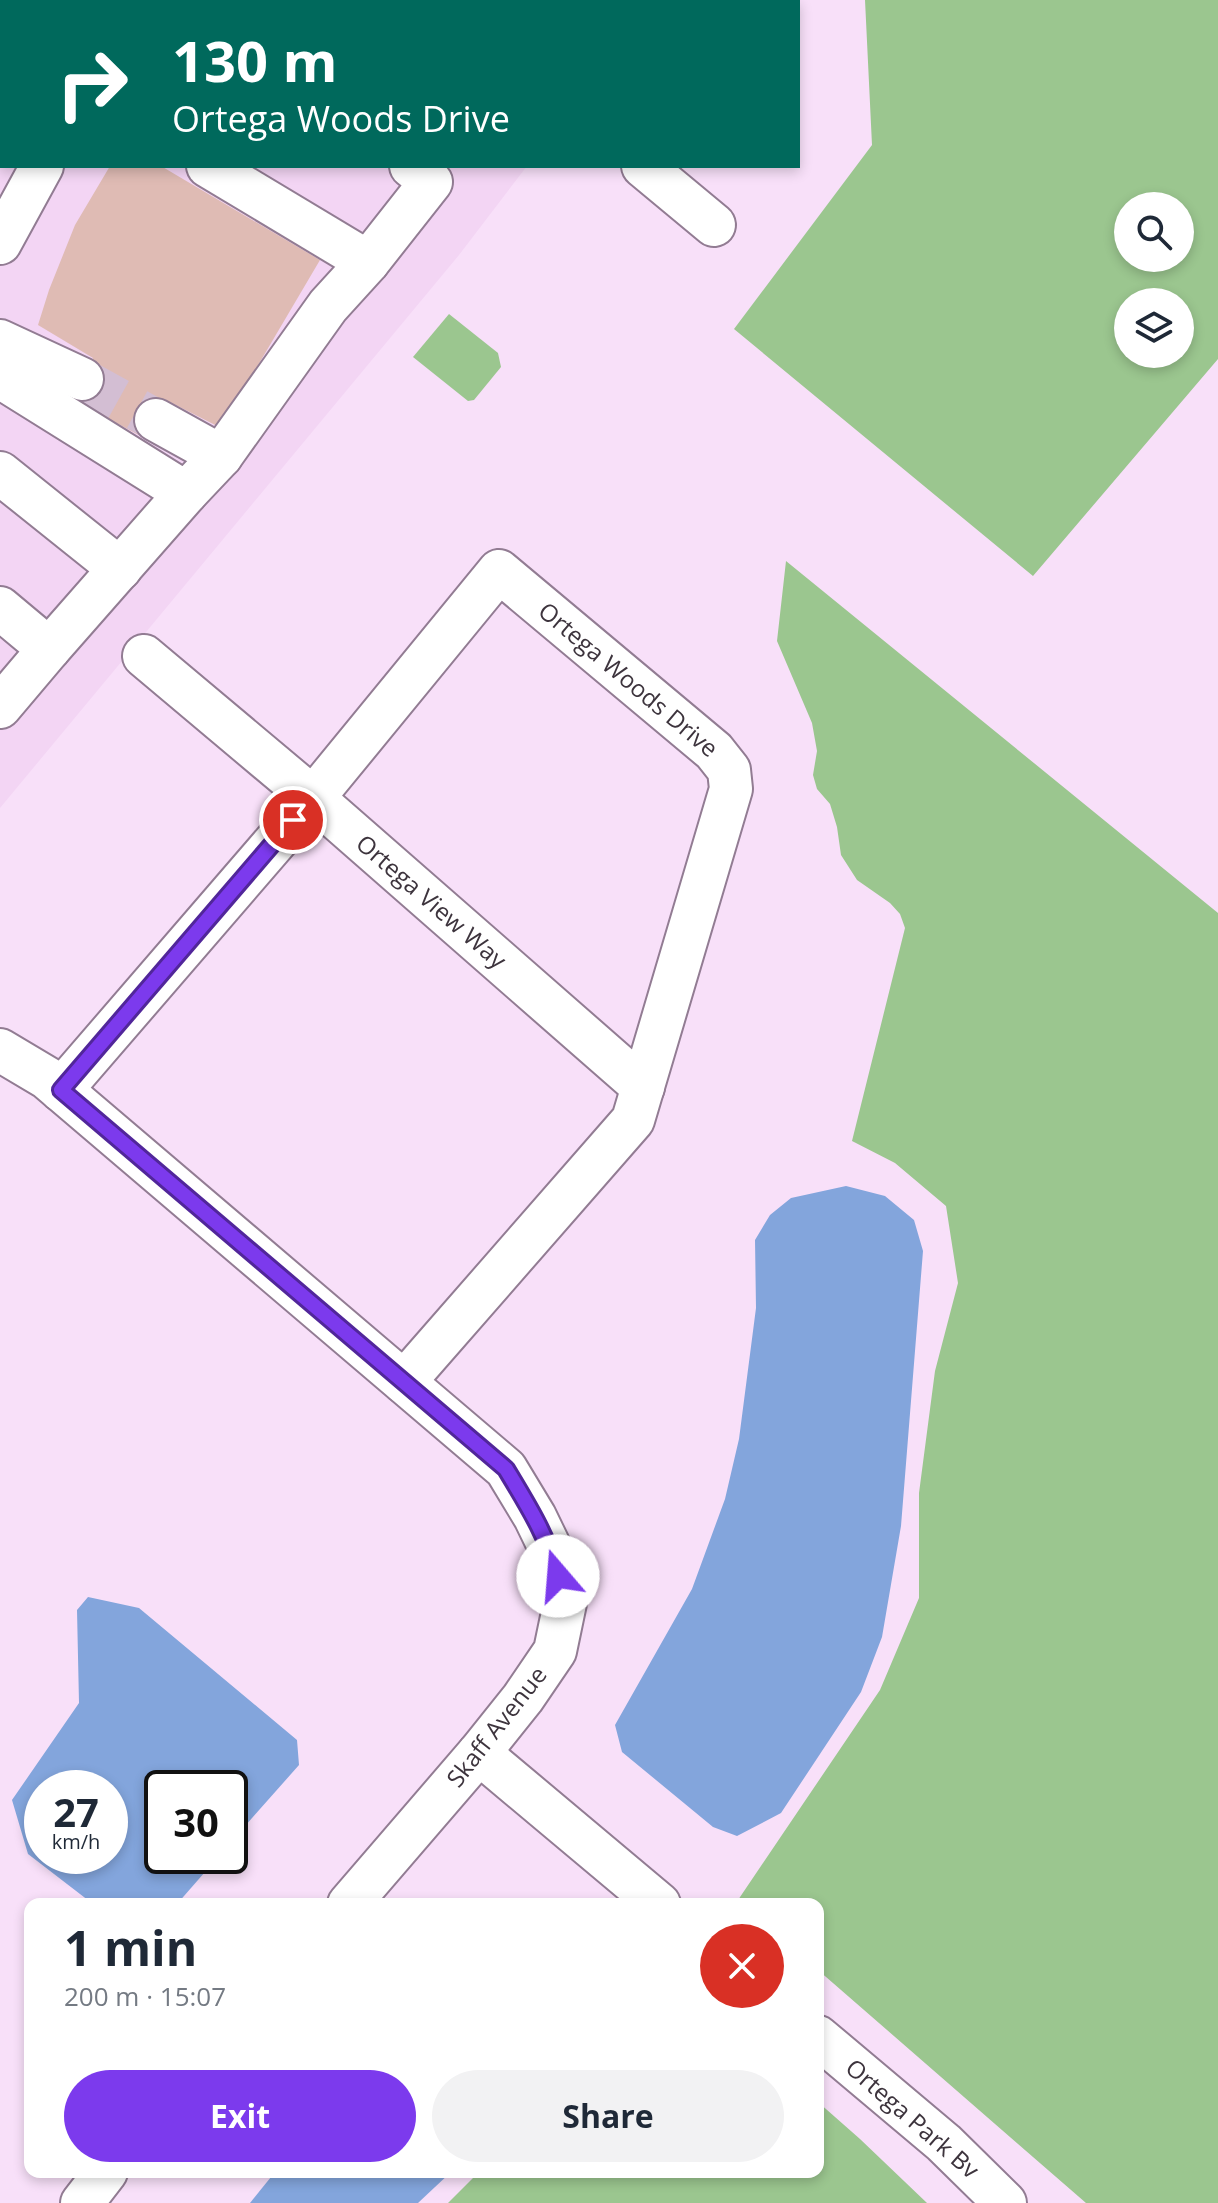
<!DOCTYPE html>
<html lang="en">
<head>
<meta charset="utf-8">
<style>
	:root { --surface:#fff; --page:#f2f2f3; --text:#1f2937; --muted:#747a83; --accent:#7c3aed }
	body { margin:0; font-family:"Open Sans",sans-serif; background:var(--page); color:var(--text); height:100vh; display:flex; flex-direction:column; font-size:30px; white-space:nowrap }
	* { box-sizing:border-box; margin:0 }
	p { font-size:26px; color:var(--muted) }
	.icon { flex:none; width:44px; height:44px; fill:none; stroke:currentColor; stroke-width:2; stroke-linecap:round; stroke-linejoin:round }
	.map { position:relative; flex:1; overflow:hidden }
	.details { position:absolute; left:24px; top:1898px; width:800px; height:280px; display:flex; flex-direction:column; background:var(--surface); border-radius:16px; box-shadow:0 4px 12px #0003 }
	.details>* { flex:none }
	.banner { position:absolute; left:0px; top:0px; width:800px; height:168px; box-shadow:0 4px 12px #0003; background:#00695c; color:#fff; overflow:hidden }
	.buttons { position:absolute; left:1114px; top:192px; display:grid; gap:16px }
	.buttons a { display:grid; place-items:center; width:80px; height:80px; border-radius:50%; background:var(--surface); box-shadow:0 4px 12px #0003; font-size:40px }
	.speed { position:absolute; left:24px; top:1770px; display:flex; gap:16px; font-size:40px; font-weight:700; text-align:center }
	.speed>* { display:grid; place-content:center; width:104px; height:104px; border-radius:50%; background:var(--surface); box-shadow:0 4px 12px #0003; line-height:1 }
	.speed small { font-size:20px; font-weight:400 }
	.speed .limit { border:4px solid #111; border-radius:12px; background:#fff; color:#111 }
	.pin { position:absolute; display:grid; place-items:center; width:68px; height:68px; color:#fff; margin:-34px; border:4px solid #fff; border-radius:50%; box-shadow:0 2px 8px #0007 }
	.me { position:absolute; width:88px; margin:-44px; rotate:342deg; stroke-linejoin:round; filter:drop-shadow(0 0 6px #0008) }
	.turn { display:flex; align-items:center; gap:28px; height:168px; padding:0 40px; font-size:36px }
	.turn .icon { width:104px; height:104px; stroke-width:2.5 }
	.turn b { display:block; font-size:56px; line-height:68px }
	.round { display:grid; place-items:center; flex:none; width:84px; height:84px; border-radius:42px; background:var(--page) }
	.headline { display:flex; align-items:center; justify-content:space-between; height:136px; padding:0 40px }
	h1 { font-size:48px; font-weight:700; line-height:60px }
	.action { display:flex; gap:16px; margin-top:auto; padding:16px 40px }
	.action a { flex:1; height:92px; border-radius:48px; background:var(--accent); color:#fff; font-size:32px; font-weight:700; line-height:92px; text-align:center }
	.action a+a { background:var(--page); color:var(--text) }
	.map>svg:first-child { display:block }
	.built { fill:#f3d5f4 }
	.green { fill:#9bc68f; fill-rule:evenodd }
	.water { fill:#83a5dc; fill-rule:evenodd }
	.building { fill:#dfbbb4 }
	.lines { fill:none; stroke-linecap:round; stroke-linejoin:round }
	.minor-tunnel { stroke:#d3bed3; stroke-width:42; stroke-dasharray:42 21; stroke-linecap:butt }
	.minor-casing { stroke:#927c93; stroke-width:46 }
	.minor { stroke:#fff; stroke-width:42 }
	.route-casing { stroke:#51269a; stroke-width:20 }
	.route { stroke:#7c3aed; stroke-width:14 }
	.labels { text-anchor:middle; stroke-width:7; stroke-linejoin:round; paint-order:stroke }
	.street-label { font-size:24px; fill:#3d343d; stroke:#fff }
</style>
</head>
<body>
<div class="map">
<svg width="1218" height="2203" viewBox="0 0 1218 2203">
	<rect width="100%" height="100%" fill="#f8e0f9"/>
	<polygon class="built" points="0,0 339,0 342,2 2,2 2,166 527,166 459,255 0,808"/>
	<g class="green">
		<path d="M 865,0 L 1218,0 L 1218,359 L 1033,576 L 734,329 L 872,145 ZM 1128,206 L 1180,206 L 1180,258 L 1128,258 ZM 1128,302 L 1180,302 L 1180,354 L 1128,354 Z"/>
		<polygon points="449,314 498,353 501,367 474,400 468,401 413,357"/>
		<polygon points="786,561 1218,913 1218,2203 1086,2203 818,1970 818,1904 742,1904 738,1900 880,1690 919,1598 919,1493 935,1371 958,1283 946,1206 895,1163 852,1141 905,928 900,914 890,903 857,880 841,855 837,827 830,804 817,789 813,775 817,751 812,723 777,641"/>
		<polygon points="818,2102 860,2139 927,2203 448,2203 479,2172 818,2172"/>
	</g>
	<g class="water">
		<polygon points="846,1186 885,1196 914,1220 923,1251 901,1526 882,1637 861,1692 781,1813 737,1836 713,1827 622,1752 615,1725 692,1589 725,1499 739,1439 756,1308 755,1240 770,1215 791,1198"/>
		<path d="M 88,1597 L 139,1608 L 297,1740 L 299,1765 L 230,1843 L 230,1788 L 162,1788 L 162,1856 L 219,1856 L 177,1904 L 93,1904 L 28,1854 L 12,1800 L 79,1703 L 77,1610 ZM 42,1788 L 110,1788 L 110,1856 L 42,1856 Z"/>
		<polygon points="275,2172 451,2172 418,2203 250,2203"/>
	</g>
	<polygon class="building" points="110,166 161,166 320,260 221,428 166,400 146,439 72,399 93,358 38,325 49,290 75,225"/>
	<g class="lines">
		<polyline class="minor-tunnel" points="82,379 156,420"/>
		<g class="minor-casing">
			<g id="minor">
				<polyline points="207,0 210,2"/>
				<polyline points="440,0 442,2"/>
				<polyline points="745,0 746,2"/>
				<polyline points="148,2 149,0"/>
				<polyline points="552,2 553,0"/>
				<polyline points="208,166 368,262"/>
				<polyline points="643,166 714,225"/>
				<polyline points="0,243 42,166"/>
				<polyline points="0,341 82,379"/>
				<polyline points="0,377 186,493 221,456 328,306 368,262 431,182 411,166"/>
				<polyline points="156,420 221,456"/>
				<polyline points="0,473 120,569"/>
				<polyline points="0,608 49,649 0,707"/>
				<polyline points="49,649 186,493"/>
				<polyline points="144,656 313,798 643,1087"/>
				<polyline points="0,1050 47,1078 506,1469 535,1517 551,1550 565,1603 555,1651 523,1698 479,1753 349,1904"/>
				<polyline points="61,1090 313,798 499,571 714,751 729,770 731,789 633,1120 404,1382"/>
				<polyline points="479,1753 659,1904"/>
				<polyline points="818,2037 944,2143 1005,2203"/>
				<polyline points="82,2203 106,2172"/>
			</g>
		</g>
		<use href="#minor" class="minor"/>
	</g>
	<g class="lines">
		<g class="route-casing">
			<path id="route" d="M 293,820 L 61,1090 L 506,1469 C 527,1504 548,1537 558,1576"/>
		</g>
		<use href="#route" class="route"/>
	</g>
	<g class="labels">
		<g class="street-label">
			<text transform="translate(628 680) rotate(40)" y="8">Ortega Woods Drive</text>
			<text transform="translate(431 902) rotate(41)" y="8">Ortega View Way</text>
			<text transform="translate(497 1727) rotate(-52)" y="8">Skaff Avenue</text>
			<text transform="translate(912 2119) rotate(41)" y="8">Ortega Park Bv</text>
		</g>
	</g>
</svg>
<div class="buttons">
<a><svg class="icon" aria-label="search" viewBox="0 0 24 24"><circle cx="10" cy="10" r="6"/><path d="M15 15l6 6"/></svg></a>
<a><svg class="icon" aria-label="layers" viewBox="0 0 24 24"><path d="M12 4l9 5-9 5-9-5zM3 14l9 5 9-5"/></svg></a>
</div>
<div class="speed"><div>27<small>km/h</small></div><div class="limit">30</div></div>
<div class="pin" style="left:293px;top:820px;background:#d93025"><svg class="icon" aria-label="arrive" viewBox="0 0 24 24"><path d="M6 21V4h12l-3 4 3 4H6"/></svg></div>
<svg class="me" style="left:558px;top:1576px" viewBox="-20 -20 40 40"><circle r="19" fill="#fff"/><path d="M0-13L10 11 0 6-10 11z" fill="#7c3aed"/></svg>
<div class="banner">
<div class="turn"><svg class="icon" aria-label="right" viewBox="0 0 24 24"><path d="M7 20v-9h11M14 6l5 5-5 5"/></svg><div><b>130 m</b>Ortega Woods Drive</div></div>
</div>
<section class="details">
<div class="headline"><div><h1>1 min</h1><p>200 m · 15:07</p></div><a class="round" style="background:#d93025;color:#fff"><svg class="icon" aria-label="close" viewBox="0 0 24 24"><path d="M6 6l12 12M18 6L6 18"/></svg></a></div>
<div class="action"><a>Exit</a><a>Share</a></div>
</section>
</div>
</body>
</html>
